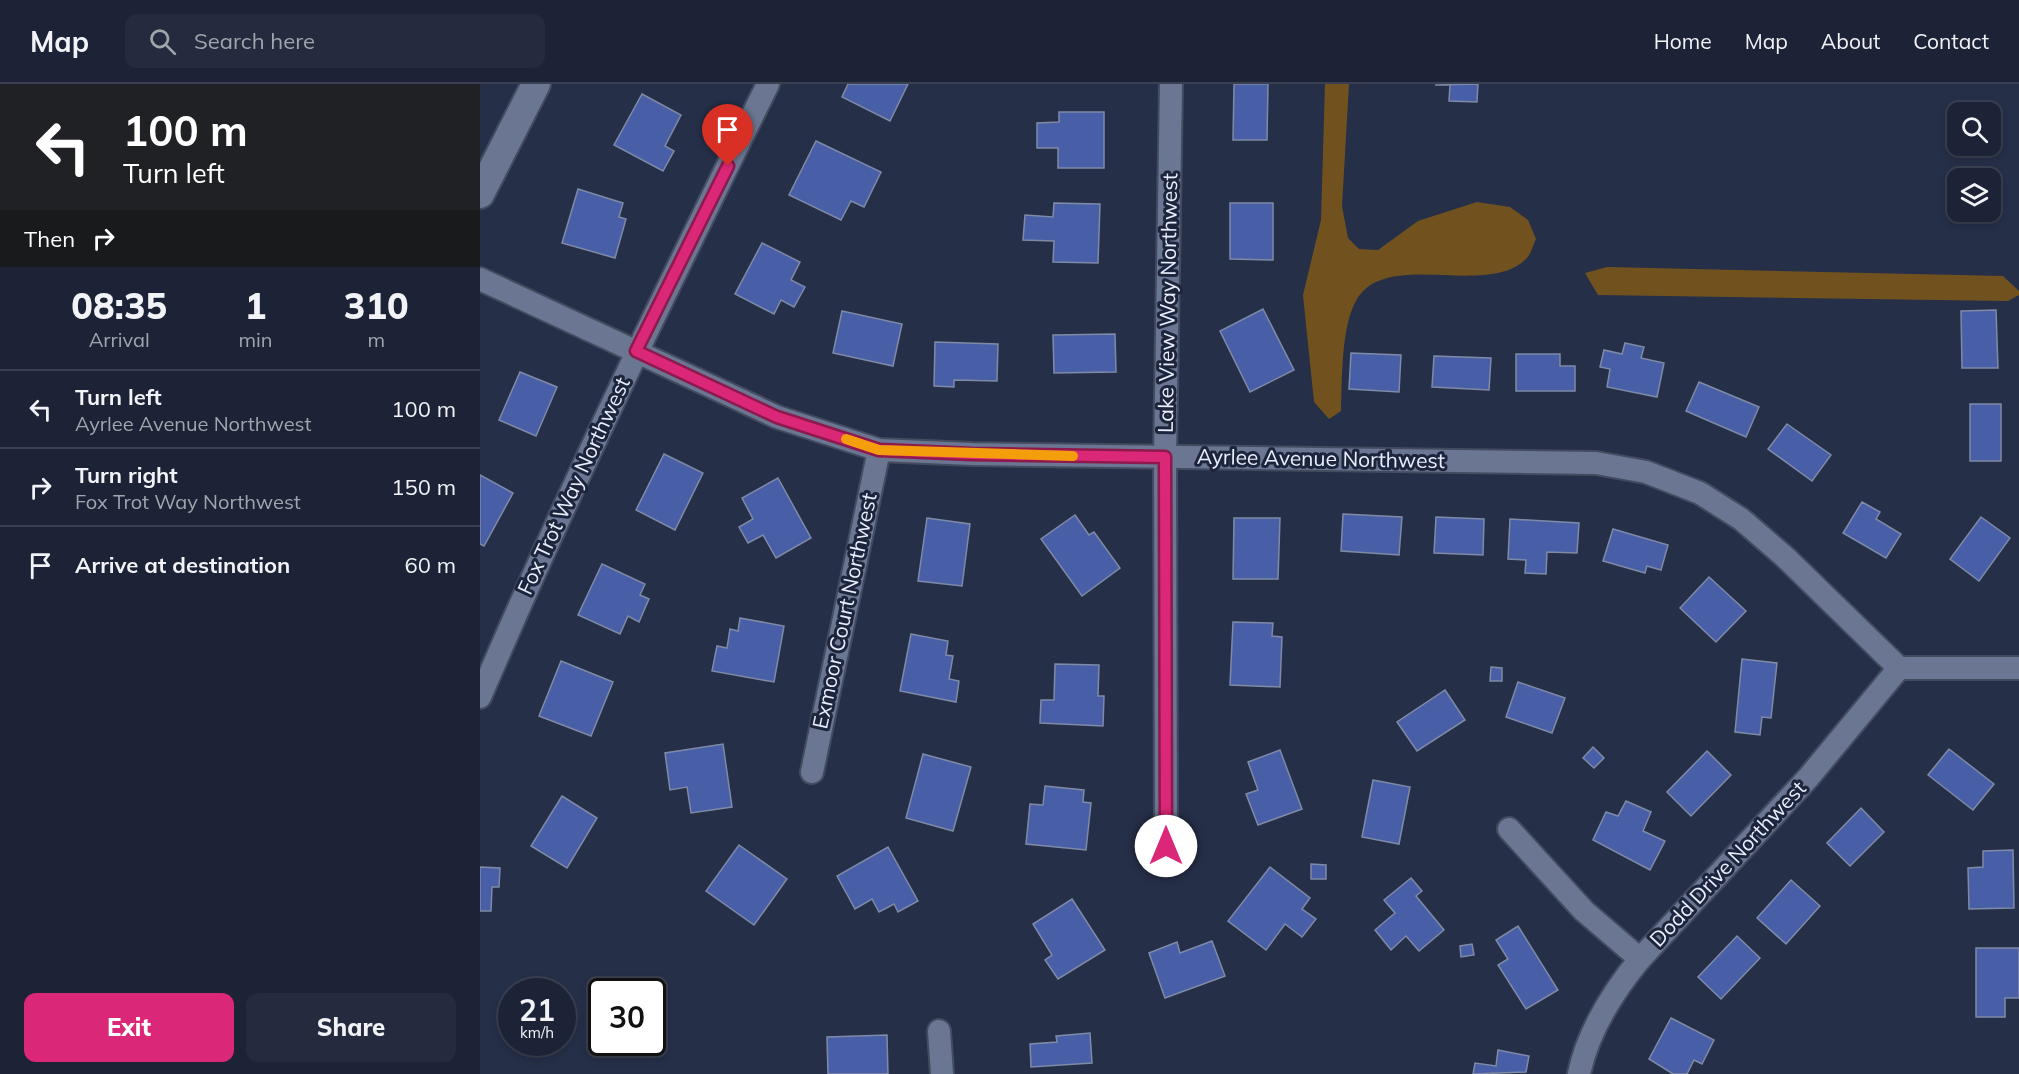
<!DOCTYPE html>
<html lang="en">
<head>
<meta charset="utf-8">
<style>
	:root { --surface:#1c2336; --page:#252b3e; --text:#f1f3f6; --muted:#a0a4ad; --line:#3a4051; --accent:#db2777 }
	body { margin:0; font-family:Mulish,sans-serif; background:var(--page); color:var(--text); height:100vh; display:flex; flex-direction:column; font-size:22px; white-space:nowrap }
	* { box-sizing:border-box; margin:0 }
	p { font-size:20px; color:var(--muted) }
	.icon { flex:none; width:33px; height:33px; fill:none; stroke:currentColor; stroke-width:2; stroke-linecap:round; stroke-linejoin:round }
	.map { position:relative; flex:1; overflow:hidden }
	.details { display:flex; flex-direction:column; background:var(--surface); width:480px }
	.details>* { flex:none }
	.banner { background:#202124; color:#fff; overflow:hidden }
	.fabs { position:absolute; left:1467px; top:18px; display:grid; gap:12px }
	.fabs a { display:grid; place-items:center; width:54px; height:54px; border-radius:12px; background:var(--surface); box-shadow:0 3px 9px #0003,0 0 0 2px var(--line); font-size:30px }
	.speed { position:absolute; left:18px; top:894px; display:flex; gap:12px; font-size:30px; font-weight:700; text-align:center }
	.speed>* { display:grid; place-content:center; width:78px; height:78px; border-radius:50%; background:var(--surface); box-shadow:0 3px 9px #0003,0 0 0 2px var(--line); line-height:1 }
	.speed small { font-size:15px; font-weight:400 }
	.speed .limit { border:3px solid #111; border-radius:9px; background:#fff; color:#111 }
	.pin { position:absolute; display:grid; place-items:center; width:51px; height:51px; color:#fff; margin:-62px -26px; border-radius:50% 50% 50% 0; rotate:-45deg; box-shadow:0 0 6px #0007 }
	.pin .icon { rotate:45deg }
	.me { position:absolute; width:66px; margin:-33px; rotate:0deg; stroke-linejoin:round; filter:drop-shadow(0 0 4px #0008) }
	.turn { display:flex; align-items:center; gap:21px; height:126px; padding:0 24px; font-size:27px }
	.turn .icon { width:78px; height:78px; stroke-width:2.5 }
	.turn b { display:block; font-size:42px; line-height:51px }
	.then { display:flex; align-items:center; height:57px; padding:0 24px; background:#0003; gap:12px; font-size:22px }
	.eta { display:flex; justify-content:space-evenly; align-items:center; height:102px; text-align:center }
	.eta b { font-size:36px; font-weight:800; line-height:42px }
	.primary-button { display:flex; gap:12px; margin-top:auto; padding:12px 24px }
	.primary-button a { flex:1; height:69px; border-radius:12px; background:var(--accent); color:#fff; font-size:24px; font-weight:800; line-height:69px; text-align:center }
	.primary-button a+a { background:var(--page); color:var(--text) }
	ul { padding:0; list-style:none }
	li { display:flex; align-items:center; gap:18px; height:78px; padding:0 24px; border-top:2px solid var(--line) }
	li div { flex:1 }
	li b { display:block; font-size:22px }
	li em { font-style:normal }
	header { display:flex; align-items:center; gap:36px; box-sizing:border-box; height:84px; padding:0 30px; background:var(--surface); border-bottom:2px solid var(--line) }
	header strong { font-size:28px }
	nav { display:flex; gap:33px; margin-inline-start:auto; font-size:21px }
	.search { width:420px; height:54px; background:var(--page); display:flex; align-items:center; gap:15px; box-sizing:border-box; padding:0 21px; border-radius:12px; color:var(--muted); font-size:22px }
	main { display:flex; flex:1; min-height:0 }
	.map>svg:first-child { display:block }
	.green { fill:#71521f }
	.building { fill:#485fa7; stroke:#7e8aa6; stroke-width:1.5 }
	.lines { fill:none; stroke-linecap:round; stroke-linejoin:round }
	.minor-casing { stroke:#434b5f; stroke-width:26 }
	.tertiary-casing { stroke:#434b5f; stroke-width:32 }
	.minor { stroke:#6b7692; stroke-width:22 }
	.tertiary { stroke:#6b7692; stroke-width:28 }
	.route-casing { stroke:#8e194d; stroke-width:15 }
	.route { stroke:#db2777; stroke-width:10 }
	.slow { stroke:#f59e0b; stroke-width:10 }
	.labels { text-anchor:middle; stroke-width:6; stroke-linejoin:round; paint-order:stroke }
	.street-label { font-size:21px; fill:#e8eefe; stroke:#1d253d }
</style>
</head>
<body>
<header>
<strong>Map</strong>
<div class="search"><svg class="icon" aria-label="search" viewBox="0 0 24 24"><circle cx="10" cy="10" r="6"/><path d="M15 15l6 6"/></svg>Search here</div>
<nav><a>Home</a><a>Map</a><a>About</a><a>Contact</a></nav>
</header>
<main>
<section class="details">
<div class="banner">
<div class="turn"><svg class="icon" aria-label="left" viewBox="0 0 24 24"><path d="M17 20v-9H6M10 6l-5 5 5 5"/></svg><div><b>100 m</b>Turn left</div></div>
<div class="then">Then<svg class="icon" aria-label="right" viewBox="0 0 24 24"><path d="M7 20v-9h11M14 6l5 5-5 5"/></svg></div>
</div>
<div class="eta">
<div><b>08:35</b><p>Arrival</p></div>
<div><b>1</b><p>min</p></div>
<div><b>310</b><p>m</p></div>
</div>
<ul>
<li><svg class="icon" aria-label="left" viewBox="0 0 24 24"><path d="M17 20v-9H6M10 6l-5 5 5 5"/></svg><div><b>Turn left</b><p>Ayrlee Avenue Northwest</p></div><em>100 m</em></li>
<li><svg class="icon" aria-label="right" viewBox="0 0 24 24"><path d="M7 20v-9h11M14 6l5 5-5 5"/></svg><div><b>Turn right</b><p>Fox Trot Way Northwest</p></div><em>150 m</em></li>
<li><svg class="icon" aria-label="arrive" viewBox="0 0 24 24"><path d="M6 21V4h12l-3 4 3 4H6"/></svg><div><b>Arrive at destination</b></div><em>60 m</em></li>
</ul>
<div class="primary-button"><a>Exit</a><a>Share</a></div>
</section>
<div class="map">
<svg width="1539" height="990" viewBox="0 0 1539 990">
	<rect width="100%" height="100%" fill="#262f48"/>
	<g class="green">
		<path d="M 845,0 L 869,0 L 862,122 L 868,154 L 879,165 L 898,166 L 938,137 L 997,118 L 1030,123 L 1048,136 L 1056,155 C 1053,161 1051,170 1046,175 C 1006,214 908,165 877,215 C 861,241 862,296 861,327 L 849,335 L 834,318 L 823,211 L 841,136 Z"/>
		<polygon points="1127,183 1523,192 1539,207 1539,211 1528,217 1118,211 1105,189"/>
	</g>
	<g class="building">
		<polygon points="368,0 428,0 410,37 362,13"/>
		<polygon points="754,0 788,0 787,56 753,56"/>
		<polygon points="998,0 997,18 969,17 970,1 955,1"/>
		<polygon points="162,10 201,31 185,62 194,67 183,87 134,61"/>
		<polygon points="579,28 624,28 624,84 578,84 578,64 557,64 557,39 579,38"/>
		<polygon points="336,57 401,88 384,123 371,117 361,136 309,111"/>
		<polygon points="98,105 143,119 139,133 146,135 135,174 82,159"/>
		<polygon points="574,119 620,120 618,179 573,178 574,157 543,156 545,131 573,133"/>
		<polygon points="750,119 793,119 793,176 750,175"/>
		<polygon points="282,159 320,178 311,196 325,203 314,223 301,216 294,230 255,210"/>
		<polygon points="783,225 814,286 770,308 740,247"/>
		<polygon points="1516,226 1518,284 1482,284 1481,227"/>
		<polygon points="362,227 422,240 413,282 353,269"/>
		<polygon points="635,250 636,288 574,289 573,251"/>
		<polygon points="455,258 518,260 517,297 474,296 474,303 454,302"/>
		<polygon points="1145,259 1164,263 1161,274 1184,279 1177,313 1127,303 1130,285 1120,283 1124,266 1142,270"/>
		<polygon points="871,269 921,271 919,308 869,305"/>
		<polygon points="1036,270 1080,270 1080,282 1095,282 1095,307 1036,307"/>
		<polygon points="954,272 1011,274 1009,306 952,303"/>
		<polygon points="40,288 77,303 56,352 19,336"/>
		<polygon points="1219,298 1279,323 1266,353 1206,327"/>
		<rect x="1490" y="320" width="31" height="57"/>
		<polygon points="1307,340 1351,371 1332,397 1288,365"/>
		<polygon points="184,370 223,389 195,446 156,426"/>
		<polygon points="0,391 33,409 4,462 0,460"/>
		<polygon points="298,394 331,454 296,474 283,451 268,459 259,443 273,435 262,414"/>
		<polygon points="1382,418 1400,428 1396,435 1421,450 1406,474 1363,449"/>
		<polygon points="863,430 922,433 919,471 861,467"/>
		<polygon points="595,431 609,451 614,448 640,484 602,512 561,455"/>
		<polygon points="956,433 1004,435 1003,471 954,469"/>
		<polygon points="1501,433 1530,454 1499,497 1470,475"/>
		<polygon points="447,434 490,440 482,502 438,497"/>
		<polygon points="754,434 800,434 798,495 753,495"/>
		<polygon points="1030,435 1099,439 1097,469 1067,468 1066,490 1045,489 1046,476 1028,475"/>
		<polygon points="1133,445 1188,461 1181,486 1167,482 1165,489 1123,477"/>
		<polygon points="122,480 165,500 160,511 169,515 159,538 148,532 140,550 98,531"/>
		<polygon points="1229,493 1266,527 1236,558 1200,524"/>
		<polygon points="260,534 304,542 294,598 232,587 237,562 247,564 250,545 258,547"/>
		<polygon points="753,538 793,539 792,552 802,553 800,603 750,601"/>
		<polygon points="431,550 468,557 466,571 473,572 469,595 479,597 476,618 420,607"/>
		<polygon points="1262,575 1297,579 1291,634 1282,633 1280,651 1255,648"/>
		<polygon points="81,577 133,598 111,652 59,632"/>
		<polygon points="575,580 619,581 618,612 624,612 623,642 560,639 561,616 574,616"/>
		<polygon points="1011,583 1022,584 1022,597 1010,597"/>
		<polygon points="1038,598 1085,614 1072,649 1026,633"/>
		<polygon points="965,606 985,636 937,667 917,638"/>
		<polygon points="243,660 252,723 211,729 207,703 190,706 185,669"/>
		<polygon points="1113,663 1124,674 1114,684 1103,674"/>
		<polygon points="1469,665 1514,700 1493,726 1448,691"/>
		<polygon points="800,666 822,725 778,741 766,710 778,706 768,678"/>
		<polygon points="1227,667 1251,691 1211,732 1187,708"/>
		<polygon points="443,670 491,683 473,747 426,734"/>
		<polygon points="893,696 930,703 919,760 882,753"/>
		<polygon points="565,702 604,706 603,718 611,719 606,766 546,760 550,720 563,721"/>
		<polygon points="82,712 117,734 87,784 51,762"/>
		<polygon points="1146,717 1171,728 1163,747 1185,757 1170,786 1113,756 1126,728 1138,732"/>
		<polygon points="1381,724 1404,748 1370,782 1347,759"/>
		<polygon points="259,761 307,795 274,841 226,807"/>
		<polygon points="408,763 438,817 418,828 414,820 399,828 392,815 375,825 357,792"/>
		<polygon points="1533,766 1534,824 1489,825 1488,784 1503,783 1503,767"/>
		<polygon points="831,780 846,781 846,795 831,795"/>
		<polygon points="0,783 20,784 19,803 12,803 11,827 0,827"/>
		<polygon points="790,783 830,814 822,825 836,835 822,853 805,840 786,866 748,837"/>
		<polygon points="931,794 942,807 936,812 964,846 939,867 926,852 911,866 895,846 915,829 904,816"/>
		<polygon points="1311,796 1340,822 1306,860 1277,834"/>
		<polygon points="592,815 625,866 578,895 565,876 572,871 553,840"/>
		<polygon points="1038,842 1078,906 1046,925 1018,881 1028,875 1016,856"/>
		<polygon points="1257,852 1280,874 1241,915 1218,893"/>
		<polygon points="732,857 745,892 685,914 669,869 697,858 700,869"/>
		<polygon points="992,860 994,871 981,873 980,862"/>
		<polygon points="1496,864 1539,864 1539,914 1525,914 1525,933 1496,933"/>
		<polygon points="1191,934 1234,956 1222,980 1214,976 1207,990 1193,990 1169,975"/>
		<polygon points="610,949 612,979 551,983 550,960 577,958 576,952"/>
		<polygon points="407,951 408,990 348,990 347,953"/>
		<polygon points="1018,966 1049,972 1046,988 993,990 995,979 1016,982"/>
	</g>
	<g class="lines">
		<g class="minor-casing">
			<g id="minor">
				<polyline points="0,195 297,333 399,366 492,370 1116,379 1166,388 1220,409 1261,435 1305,473 1419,584 1539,584"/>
				<path d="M 0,613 C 89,405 188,202 288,0"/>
				<polyline points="332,688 399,366"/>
				<polyline points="1029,745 1104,827 1160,875"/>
				<polyline points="686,762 685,373 691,0"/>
				<polyline points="459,947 462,990"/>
				<path d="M 1099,990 C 1108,947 1132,909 1160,875 L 1328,694 L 1419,584"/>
			</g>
		</g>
		<g class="tertiary-casing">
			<polyline id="tertiary" points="0,110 56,0"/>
		</g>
		<use href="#minor" class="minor"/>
		<use href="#tertiary" class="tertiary"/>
	</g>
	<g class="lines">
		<g class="route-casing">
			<polyline id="route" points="248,82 156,267 297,333 399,366 492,370 685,373 686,762"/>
		</g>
		<use href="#route" class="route"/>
		<polyline class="slow" points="366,355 399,366 593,372"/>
	</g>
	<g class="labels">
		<g class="street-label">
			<text transform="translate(688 219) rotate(-89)" y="7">Lake View Way Northwest</text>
			<text transform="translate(841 375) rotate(1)" y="7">Ayrlee Avenue Northwest</text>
			<text transform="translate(94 402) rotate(-65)" y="7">Fox Trot Way Northwest</text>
			<text transform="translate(365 527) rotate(-78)" y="7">Exmoor Court Northwest</text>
			<text transform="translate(1248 780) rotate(-47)" y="7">Dodd Drive Northwest</text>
		</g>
	</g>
</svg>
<div class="fabs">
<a><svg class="icon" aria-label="search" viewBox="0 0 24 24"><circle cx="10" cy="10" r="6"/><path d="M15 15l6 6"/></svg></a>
<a><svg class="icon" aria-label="layers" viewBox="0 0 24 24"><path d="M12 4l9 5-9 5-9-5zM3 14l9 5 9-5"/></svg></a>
</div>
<div class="speed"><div>21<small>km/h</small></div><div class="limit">30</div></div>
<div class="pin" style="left:248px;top:82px;background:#d93025"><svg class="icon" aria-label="arrive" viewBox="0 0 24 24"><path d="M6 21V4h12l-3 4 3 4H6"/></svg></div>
<svg class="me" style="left:686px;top:762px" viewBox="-20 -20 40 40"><circle r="19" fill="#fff"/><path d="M0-13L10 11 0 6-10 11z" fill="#db2777"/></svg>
</div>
</main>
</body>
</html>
